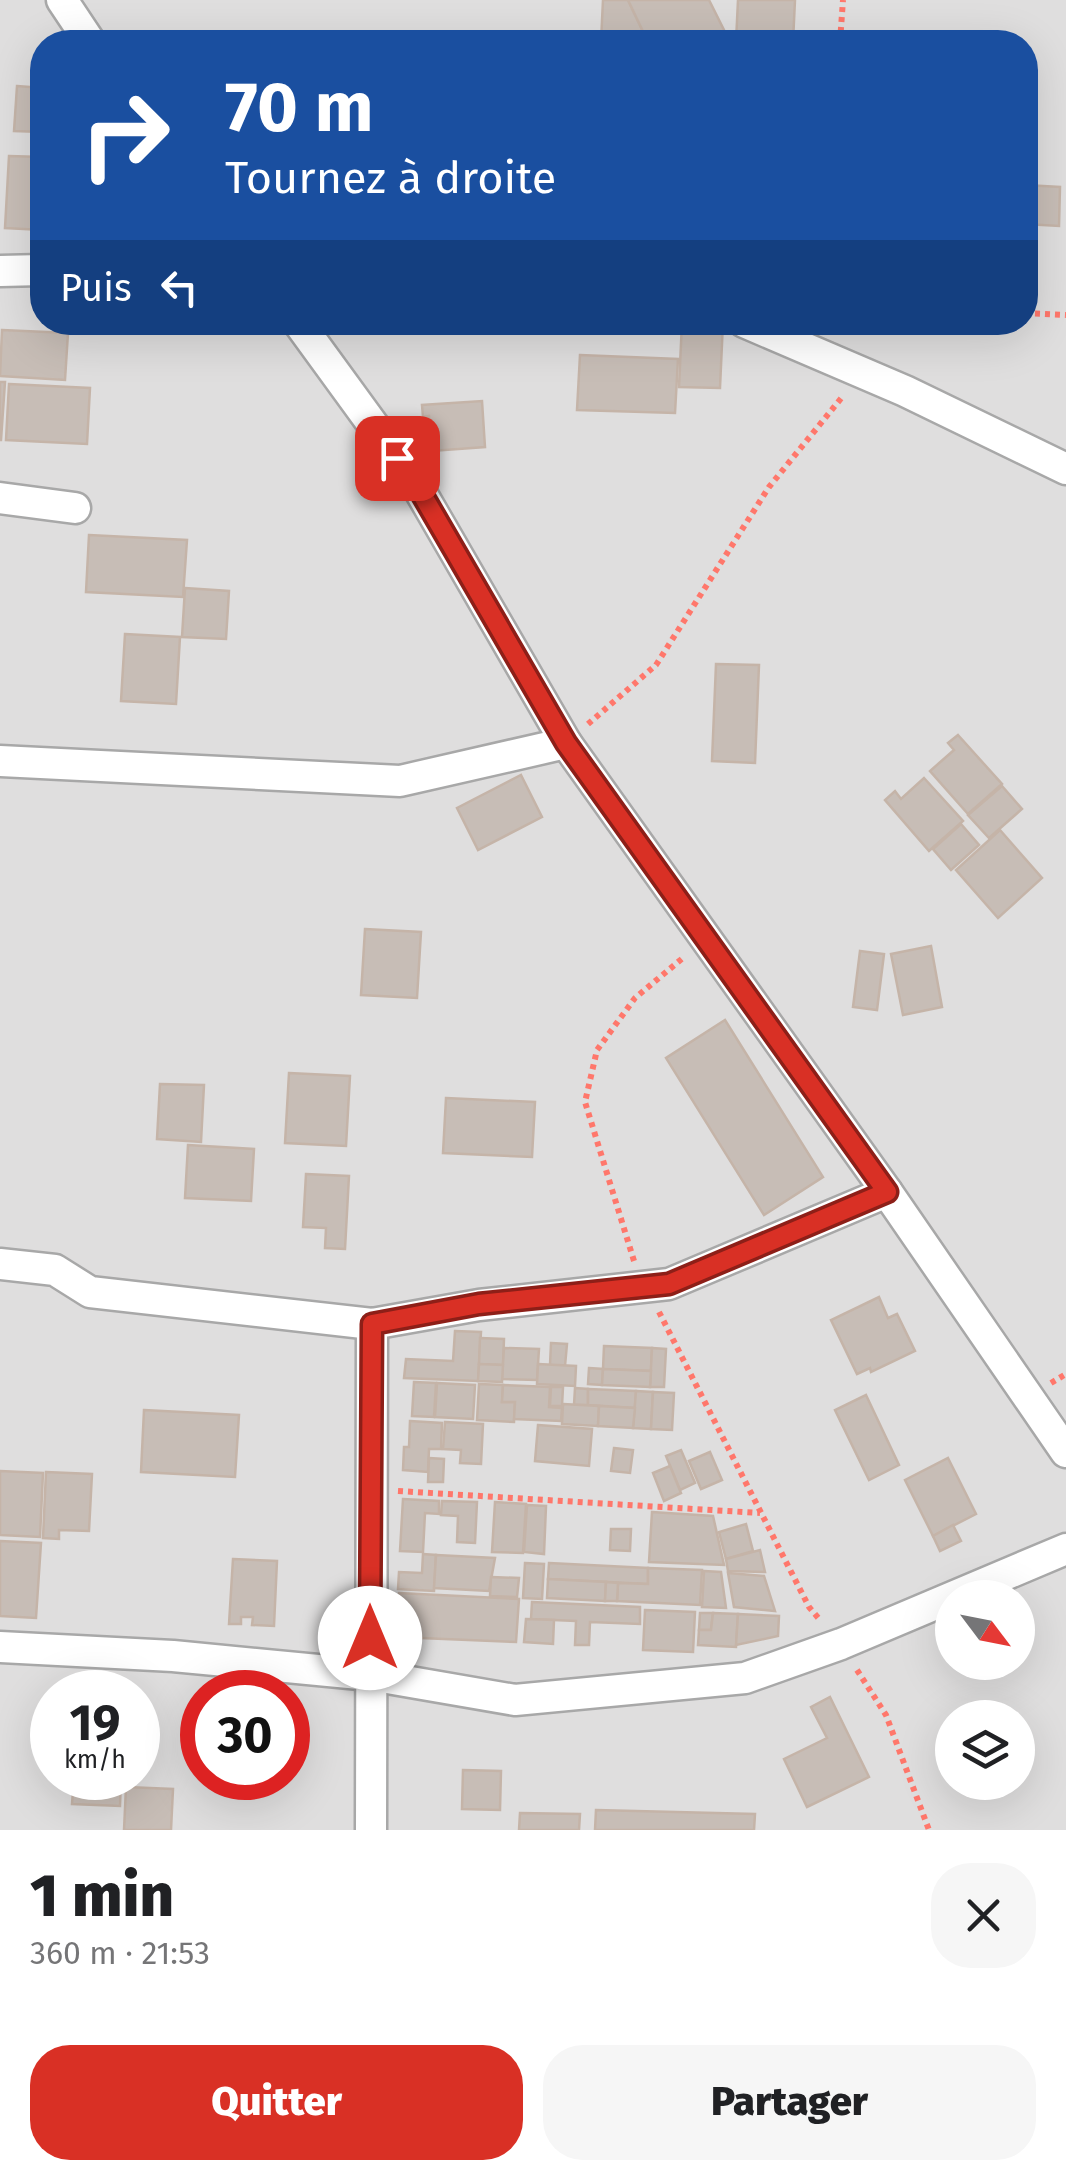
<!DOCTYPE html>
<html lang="fr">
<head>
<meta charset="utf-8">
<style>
	:root { --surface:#fff; --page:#f6f6f6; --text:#202124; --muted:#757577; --accent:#d93025 }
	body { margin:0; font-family:"Fira Sans",sans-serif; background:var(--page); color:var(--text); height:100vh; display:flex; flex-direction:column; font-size:38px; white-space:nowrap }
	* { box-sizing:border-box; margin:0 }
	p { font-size:32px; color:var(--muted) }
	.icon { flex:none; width:55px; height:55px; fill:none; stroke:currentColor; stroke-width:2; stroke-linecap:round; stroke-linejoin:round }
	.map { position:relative; height:1830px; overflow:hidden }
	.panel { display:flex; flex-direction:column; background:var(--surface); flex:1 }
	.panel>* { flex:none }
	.banner { position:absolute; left:30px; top:30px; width:1008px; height:305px; border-radius:40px; box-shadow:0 10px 40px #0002; background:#1a4fa0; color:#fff; overflow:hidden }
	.needle { width:65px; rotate:122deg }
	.buttons { position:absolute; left:935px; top:1580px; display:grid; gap:20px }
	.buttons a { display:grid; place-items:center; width:100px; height:100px; border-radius:50%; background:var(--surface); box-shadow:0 10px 40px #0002; font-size:50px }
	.speed { position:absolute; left:30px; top:1670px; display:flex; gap:20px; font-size:50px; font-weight:700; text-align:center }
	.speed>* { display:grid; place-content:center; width:130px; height:130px; border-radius:50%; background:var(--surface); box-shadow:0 10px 40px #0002; line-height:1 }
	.speed small { font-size:25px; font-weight:400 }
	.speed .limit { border:15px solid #d22; background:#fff; color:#111 }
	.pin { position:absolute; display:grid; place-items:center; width:85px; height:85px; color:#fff; margin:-42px; border-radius:20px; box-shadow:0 5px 15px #0006 }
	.me { position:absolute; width:110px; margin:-55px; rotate:0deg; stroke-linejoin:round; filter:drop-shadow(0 0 8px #0008) }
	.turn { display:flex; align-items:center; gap:35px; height:210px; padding:0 30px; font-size:45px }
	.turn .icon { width:130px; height:130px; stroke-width:2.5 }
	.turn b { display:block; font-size:70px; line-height:85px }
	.then { display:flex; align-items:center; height:95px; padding:0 30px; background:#0003; gap:20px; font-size:38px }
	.round { display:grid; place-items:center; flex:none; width:105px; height:105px; border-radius:40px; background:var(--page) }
	.overview { display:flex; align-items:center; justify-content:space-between; height:170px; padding:0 30px }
	h1 { font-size:60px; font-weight:800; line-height:75px }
	.action { display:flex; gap:20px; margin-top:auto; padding:20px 30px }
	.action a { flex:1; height:115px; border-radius:40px; background:var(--accent); color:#fff; font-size:40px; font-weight:800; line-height:115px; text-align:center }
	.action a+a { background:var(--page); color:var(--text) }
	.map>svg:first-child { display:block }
	.residential { fill:#dfdede; fill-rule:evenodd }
	.building { fill:#c7bdb6; stroke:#c5b4a8; stroke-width:2.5 }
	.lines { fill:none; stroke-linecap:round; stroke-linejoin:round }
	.street-casing { stroke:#a8a8a8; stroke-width:35 }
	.path { stroke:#ff776b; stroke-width:6; stroke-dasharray:5 5; stroke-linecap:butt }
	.street { stroke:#fff; stroke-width:30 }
	.route-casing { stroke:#8d1f18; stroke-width:25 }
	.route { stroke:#d93025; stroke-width:18 }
</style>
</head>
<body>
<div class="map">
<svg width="1066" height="1830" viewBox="0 0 1066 1830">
	<rect width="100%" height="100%" fill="#f2eee7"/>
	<path class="residential" d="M 0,0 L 1066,0 L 1066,1830 L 0,1830 ZM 42,42 L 1025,42 L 1025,322 L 42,322 ZM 952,1598 L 1018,1598 L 1018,1662 L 952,1662 ZM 52,1692 L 138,1692 L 138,1778 L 52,1778 ZM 202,1692 L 288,1692 L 288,1778 L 202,1778 ZM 952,1718 L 1018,1718 L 1018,1782 L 952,1782 Z"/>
	<g class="building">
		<polygon points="603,0 628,0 648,42 601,42"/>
		<polygon points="628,0 709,0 730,42 648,42"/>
		<polygon points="738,0 795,0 793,42 736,42"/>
		<polygon points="17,86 42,88 42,132 14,131"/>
		<polygon points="9,156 42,157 42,230 5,228"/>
		<polygon points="1025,185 1060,187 1059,226 1025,224"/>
		<polygon points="682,322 723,322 720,388 679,387"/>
		<polygon points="2,330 68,333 65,380 0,376"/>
		<polygon points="580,355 678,359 675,413 577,410"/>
		<polygon points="0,382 5,382 1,440 0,440"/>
		<polygon points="9,384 90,388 87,444 6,440"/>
		<polygon points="482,401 485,447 432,451 429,416 423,417 422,405"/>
		<polygon points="89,535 187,540 183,597 86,592"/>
		<polygon points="185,588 229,591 226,639 182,637"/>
		<polygon points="125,634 180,637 176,704 121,701"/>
		<polygon points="716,664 759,665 755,763 712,761"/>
		<polygon points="958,735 1002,784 968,814 930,771 954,750 948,743"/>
		<polygon points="521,775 542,817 478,850 457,808"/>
		<polygon points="924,778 963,821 929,851 885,800 895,791 901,799"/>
		<polygon points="1002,786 1022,809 989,838 968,815"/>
		<polygon points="961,824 979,845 951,870 933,849"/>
		<polygon points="1000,830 1042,878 998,918 956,870"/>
		<polygon points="365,929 421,932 417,998 361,995"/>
		<polygon points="931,946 942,1007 903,1015 891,954"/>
		<polygon points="860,951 884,954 877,1010 853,1007"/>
		<polygon points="725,1020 823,1177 764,1215 666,1058"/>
		<polygon points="289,1073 350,1076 346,1146 285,1143"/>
		<polygon points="160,1084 204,1085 201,1142 157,1139"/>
		<polygon points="446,1098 535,1102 532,1157 443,1153"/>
		<polygon points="188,1145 254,1149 251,1201 185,1198"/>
		<polygon points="306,1174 349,1176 345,1249 325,1248 326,1228 303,1227"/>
		<polygon points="879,1297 888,1318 897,1314 915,1351 871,1372 870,1368 857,1374 831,1320"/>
		<polygon points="455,1331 481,1332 478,1381 404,1378 406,1359 453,1361"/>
		<polygon points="480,1338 504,1339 503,1365 479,1364"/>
		<polygon points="551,1343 567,1344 565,1366 550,1365"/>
		<polygon points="604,1346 652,1348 651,1371 603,1369"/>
		<polygon points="504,1348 539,1349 537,1380 502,1379"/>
		<polygon points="652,1348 666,1349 664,1387 650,1387"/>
		<polygon points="479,1364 503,1365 502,1382 478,1381"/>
		<polygon points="538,1364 576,1366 575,1386 537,1384"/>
		<polygon points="589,1368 603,1369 602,1385 588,1384"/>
		<polygon points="603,1369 651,1371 650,1387 602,1385"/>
		<polygon points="414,1382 436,1383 434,1417 412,1416"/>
		<polygon points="437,1383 475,1385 473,1419 435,1417"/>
		<polygon points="479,1384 503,1385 502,1402 515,1402 514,1422 477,1420"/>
		<polygon points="503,1385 550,1387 549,1407 562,1408 561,1421 514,1419 515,1402 502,1402"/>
		<polygon points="551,1387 563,1387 562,1406 550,1406"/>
		<polygon points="575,1388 588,1389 588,1405 574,1405"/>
		<polygon points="588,1389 636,1391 635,1408 588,1405"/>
		<polygon points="636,1391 653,1392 651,1429 633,1428"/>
		<polygon points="653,1392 674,1393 672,1430 651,1429"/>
		<polygon points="866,1395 899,1465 869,1480 835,1410"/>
		<polygon points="563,1404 599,1406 598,1426 562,1424"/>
		<polygon points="599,1406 635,1408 633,1428 598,1426"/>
		<polygon points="144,1410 239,1415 235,1477 141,1472"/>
		<polygon points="410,1421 442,1423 441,1449 429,1449 428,1472 403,1470 404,1447 409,1447"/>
		<polygon points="445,1422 483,1424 481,1464 460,1463 461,1450 443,1449"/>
		<polygon points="538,1425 592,1429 589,1466 535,1461"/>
		<polygon points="614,1448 633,1450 630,1473 611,1471"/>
		<polygon points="681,1450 695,1483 680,1490 666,1456"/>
		<polygon points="710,1452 722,1480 701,1489 689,1461"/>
		<polygon points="429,1458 444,1459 443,1482 428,1482"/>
		<polygon points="948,1458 976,1514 933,1536 905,1480"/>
		<polygon points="670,1466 681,1493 664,1501 653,1473"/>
		<polygon points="0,1471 43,1473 40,1537 0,1535"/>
		<polygon points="46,1472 92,1474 89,1531 59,1530 59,1539 43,1538"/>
		<polygon points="403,1499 439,1501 439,1514 425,1513 423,1552 400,1551"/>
		<polygon points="442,1501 477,1502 475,1543 457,1542 458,1516 441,1515"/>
		<polygon points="495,1502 526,1504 523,1553 492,1552"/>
		<polygon points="527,1505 546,1506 544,1554 524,1552"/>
		<polygon points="652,1512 713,1516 724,1565 649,1562"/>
		<polygon points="746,1524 753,1551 726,1559 719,1532"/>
		<polygon points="953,1525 961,1541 940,1551 933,1536"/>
		<polygon points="611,1529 631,1529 630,1551 610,1550"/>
		<polygon points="0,1541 41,1543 36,1618 0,1616"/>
		<polygon points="760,1550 765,1572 728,1571 726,1559"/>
		<polygon points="423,1554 436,1555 434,1591 398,1589 399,1572 422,1573"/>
		<polygon points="436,1555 495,1558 489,1591 434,1588"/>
		<polygon points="233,1559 277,1561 274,1626 252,1625 253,1617 241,1617 241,1624 229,1624"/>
		<polygon points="525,1563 544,1564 542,1599 523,1598"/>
		<polygon points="549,1563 648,1568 648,1584 548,1579"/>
		<polygon points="648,1568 702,1570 700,1605 617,1601 618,1583 648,1584"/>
		<polygon points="704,1571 721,1572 726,1608 702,1607"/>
		<polygon points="728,1573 764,1576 775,1611 734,1607"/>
		<polygon points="491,1577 519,1578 517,1597 490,1596"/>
		<polygon points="548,1579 606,1582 605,1601 547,1598"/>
		<polygon points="606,1582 618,1583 617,1601 605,1601"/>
		<polygon points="399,1593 519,1599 516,1642 397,1637"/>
		<polygon points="532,1602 640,1607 640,1624 590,1622 589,1645 575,1645 576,1621 531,1619"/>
		<polygon points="645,1610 695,1612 693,1652 643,1650"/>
		<polygon points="700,1613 713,1613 711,1630 699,1630"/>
		<polygon points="713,1613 738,1614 736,1647 698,1645 699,1630 711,1630"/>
		<polygon points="738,1614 779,1616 778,1636 736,1645"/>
		<polygon points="526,1619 554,1620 553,1644 524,1642"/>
		<polygon points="830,1697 869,1777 807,1807 784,1759 827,1738 811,1707"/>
		<polygon points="463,1770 501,1771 500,1810 462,1809"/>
		<polygon points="74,1778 121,1778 120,1806 72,1804"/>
		<polygon points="126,1787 173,1789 171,1830 124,1830"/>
		<polygon points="596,1810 755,1814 754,1830 595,1830"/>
		<polygon points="520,1813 580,1814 579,1830 519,1830"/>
	</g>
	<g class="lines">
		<g class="street-casing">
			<g id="street">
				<polyline points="62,0 90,42"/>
				<polyline points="0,271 42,270"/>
				<polyline points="298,322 416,484 566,743 887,1192 1066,1452"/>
				<polyline points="744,322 905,391 1066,469"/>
				<polyline points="0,498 75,508"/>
				<polyline points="0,761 400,781 566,743"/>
				<polyline points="0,1264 55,1270 90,1292 372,1324 479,1305 669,1284 887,1192"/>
				<polyline points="0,1647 173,1656 370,1675 515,1700 745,1678 841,1644 1066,1549"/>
				<polyline points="371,1830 372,1324"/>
			</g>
		</g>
		<g class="path">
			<polyline points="840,42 843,0"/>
			<polyline points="1025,313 1066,315"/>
			<polyline points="588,724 656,665 769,487 843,396"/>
			<polyline points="634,1261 585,1102 597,1050 635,998 684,957"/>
			<polyline points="659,1312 809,1607 820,1620"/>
			<polyline points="1051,1383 1066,1374"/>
			<polyline points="398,1491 760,1513"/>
			<polyline points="857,1670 886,1715 929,1830"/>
		</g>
		<use href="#street" class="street"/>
	</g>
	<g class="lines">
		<g class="route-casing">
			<polyline id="route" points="370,1638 372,1324 479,1304 669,1284 887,1192 566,743 416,484 397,458"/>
		</g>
		<use href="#route" class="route"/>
	</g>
</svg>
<div class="buttons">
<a><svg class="needle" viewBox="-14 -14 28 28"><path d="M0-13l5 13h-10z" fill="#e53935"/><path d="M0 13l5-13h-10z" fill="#757577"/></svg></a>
<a><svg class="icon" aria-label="layers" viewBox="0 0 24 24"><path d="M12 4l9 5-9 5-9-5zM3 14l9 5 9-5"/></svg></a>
</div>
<div class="speed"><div>19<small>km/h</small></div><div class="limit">30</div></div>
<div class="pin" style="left:397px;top:458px;background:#d93025"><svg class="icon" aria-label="arrive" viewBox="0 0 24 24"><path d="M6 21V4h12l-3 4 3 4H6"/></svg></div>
<svg class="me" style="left:370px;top:1638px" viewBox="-20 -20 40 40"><circle r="19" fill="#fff"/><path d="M0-13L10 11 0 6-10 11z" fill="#d93025"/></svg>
<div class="banner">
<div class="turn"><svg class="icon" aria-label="right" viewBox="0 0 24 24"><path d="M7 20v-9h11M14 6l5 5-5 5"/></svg><div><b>70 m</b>Tournez à droite</div></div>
<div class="then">Puis<svg class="icon" aria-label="left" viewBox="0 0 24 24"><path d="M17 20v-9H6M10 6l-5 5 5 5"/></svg></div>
</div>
</div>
<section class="panel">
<div class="overview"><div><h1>1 min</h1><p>360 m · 21:53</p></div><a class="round"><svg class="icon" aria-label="close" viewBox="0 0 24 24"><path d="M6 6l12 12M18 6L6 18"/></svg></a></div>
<div class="action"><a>Quitter</a><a>Partager</a></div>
</section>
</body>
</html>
